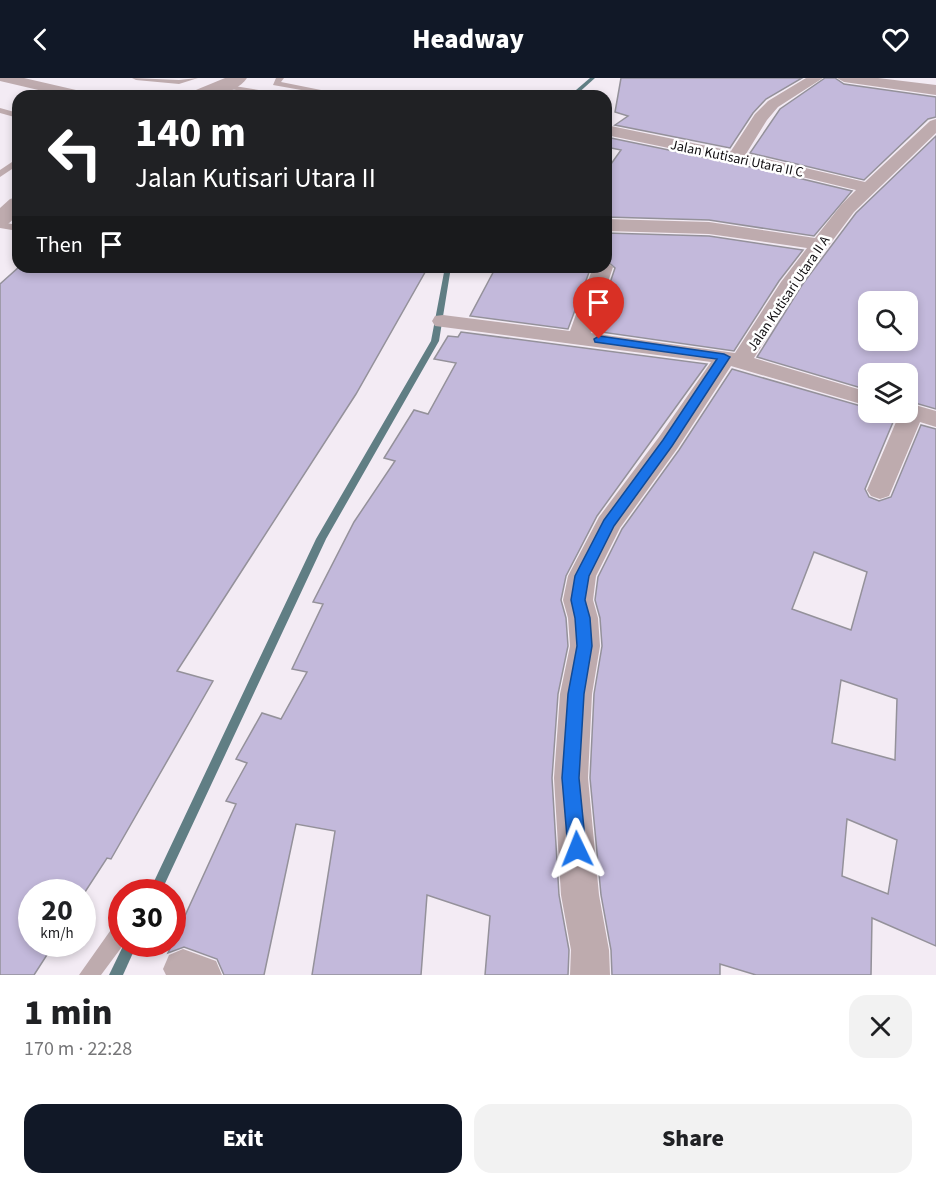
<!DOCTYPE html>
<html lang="en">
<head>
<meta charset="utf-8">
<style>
	:root { --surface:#fff; --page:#f2f2f2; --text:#202124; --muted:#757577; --accent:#111827 }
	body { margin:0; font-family:"Source Sans 3",sans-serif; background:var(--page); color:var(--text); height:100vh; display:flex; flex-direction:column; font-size:22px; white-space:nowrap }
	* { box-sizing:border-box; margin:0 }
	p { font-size:20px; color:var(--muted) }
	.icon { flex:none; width:33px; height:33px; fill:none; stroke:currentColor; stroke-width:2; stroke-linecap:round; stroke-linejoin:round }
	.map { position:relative; height:897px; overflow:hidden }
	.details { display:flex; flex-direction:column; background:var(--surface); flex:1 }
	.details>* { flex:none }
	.guide { position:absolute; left:12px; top:12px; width:600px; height:183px; border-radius:18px; box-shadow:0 3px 9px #0003; background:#202124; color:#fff; overflow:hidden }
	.controls { position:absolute; left:858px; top:213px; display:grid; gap:12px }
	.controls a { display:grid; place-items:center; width:60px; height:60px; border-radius:12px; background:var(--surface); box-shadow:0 3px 9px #0003; font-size:30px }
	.speed { position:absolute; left:18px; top:801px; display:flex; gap:12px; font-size:30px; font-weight:700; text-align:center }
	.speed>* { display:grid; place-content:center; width:78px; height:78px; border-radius:50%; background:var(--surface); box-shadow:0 3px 9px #0003; line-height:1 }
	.speed small { font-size:15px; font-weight:400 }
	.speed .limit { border:9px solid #d22; background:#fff; color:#111 }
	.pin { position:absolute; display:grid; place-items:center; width:51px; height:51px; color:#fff; margin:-62px -26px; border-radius:50% 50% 50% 0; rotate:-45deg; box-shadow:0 0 6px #0007 }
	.pin .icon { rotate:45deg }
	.me { position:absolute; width:66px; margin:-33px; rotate:358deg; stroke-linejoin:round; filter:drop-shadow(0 0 4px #0008) }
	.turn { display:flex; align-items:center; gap:21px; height:126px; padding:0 24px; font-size:27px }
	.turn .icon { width:78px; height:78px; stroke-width:2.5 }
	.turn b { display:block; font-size:42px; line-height:51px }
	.then { display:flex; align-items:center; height:57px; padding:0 24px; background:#0003; gap:12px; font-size:22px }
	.round { display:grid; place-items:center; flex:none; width:63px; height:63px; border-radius:18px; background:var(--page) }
	.head { display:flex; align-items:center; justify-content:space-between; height:102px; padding:0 24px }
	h1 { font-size:36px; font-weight:800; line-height:45px }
	.primary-button { display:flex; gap:12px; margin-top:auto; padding:12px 24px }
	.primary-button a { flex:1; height:69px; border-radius:18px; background:var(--accent); color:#fff; font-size:24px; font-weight:800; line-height:69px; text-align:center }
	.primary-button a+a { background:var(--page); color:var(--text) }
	header { display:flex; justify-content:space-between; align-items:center; height:78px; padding:0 24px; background:var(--accent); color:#fff; font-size:27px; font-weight:800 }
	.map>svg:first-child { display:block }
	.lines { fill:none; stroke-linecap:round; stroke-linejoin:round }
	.stream { fill:#607e84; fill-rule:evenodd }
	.building { fill:#c3b9db; stroke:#94919a; stroke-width:1.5; fill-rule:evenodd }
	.service { fill:#beabae; fill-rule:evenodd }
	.minor { fill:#beabae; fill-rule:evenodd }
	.tertiary { fill:#beabae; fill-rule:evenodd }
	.route { fill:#1a73e8; stroke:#114b97; stroke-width:1.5 }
	.labels { text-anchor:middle; stroke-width:5; stroke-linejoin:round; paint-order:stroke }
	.far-street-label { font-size:14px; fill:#0f0d10; stroke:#fff }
</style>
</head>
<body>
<header><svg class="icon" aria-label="back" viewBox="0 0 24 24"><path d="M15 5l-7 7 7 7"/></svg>Headway<svg class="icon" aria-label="heart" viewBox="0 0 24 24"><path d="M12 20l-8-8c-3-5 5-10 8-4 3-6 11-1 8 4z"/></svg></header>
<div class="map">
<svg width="936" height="897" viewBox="0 0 936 897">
	<rect width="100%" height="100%" fill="#f3ebf4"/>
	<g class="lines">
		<g class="stream">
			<polygon points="590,0 595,0 575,18 569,18"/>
			<polygon points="445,189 451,189 439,263 326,461 161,814 149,814 316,461 431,263"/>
			<polygon points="124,866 137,866 123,897 109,897"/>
		</g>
	</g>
	<g class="building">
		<polygon points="621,0 802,0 766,21 753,35 730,70 615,47 628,38 615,34"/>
		<polygon points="825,0 835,0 844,6 936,19 936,39 928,41 864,102 750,75 780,31"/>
		<path d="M 936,58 L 936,331 L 908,323 L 908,296 L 868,296 L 868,312 L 757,279 L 802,207 L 856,135 ZM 868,224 L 908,224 L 908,262 L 868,262 Z"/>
		<polygon points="606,59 765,92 852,113 814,158 709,142 606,139 606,93 621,72 606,69"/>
		<polygon points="606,155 709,158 803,172 779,203 734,273 594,253 615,190 606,182"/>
		<polygon points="19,189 428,189 356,316 177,593 213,603 111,781 107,780 85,814 32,814 32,866 54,866 34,897 0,897 0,206"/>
		<polygon points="496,189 591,189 568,251 470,238"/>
		<polygon points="461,254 707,286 597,438 566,498 561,522 566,540 568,568 558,616 552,700 559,817 569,872 568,897 485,897 490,838 427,817 421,897 312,897 335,753 296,746 264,897 224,897 217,881 184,869 168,875 236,726 226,723 247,685 236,681 262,635 281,641 307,594 292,591 323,526 313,524 354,444 395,383 384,380 414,332 428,336 456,285 434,281 448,258 458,259"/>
		<path d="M 732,291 L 868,330 L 868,334 L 895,334 L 896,337 L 865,411 L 869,419 L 879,423 L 891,419 L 921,347 L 936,351 L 936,868 L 872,840 L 871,897 L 756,897 L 720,886 L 720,897 L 612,897 L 611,872 L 601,817 L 590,700 L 594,616 L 602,568 L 600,540 L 595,522 L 598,499 L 622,451 L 679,372 ZM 814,474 L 867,494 L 851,552 L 792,531 ZM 841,602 L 897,621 L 895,682 L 832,665 ZM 847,741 L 897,762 L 888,816 L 842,798 Z"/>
	</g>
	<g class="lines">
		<g class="service">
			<polygon points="132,0 179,2 198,0 179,6 136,2"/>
			<polygon points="276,0 284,0 281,4 351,18 335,18 273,7"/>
			<polygon points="222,6 284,16 288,18 271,18 225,10 222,10"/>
			<polygon points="0,30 18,35 18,40 0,35"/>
			<polygon points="18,80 18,87 0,99 0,92"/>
			<polygon points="0,144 18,147 18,153 0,150"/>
			<polygon points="122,844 122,866 124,866 101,897 79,897 115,846"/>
		</g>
		<g class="minor">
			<polygon points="0,0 24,0 89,15 92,18 64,18 0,3"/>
			<polygon points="806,0 823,0 778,29 767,42 746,76 865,104 930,43 936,41 936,55 854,134 800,206 754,280 868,314 868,328 731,288 677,371 620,450 596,498 593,522 598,540 600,568 592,616 588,700 599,817 609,872 610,897 570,897 571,872 561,817 554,700 560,616 570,568 568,540 563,522 568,498 599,439 659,359 711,284 443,249 435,248 432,243 435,238 443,237 570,253 593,189 606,189 606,184 613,189 591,255 735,275 781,204 807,170 709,156 606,153 606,141 709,144 815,160 842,126 856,112 765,90 606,57 606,47 731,73 755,36 768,23"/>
			<polygon points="837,0 878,0 936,7 936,17 844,4"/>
			<polygon points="908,325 936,333 936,349 920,344 889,418 880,421 871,418 867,412 899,337 897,334 908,334"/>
			<polygon points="183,871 216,883 222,897 166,897 163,891 169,877"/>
		</g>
		<g class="tertiary">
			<path d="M 225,0 L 247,0 C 234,18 209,18 189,18 L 191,14 Z"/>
			<polygon points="18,119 18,137 8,146 0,148 0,130 10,121"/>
		</g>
	</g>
	<polygon class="route" points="599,258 724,276 730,279 672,368 614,448 589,498 585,522 590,540 592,568 584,616 579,700 586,771 583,777 577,780 570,777 568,771 562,700 568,616 577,568 575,540 571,522 575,498 604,442 663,362 717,281 595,264 594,261"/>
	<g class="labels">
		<g class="far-street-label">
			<text transform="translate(737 80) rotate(12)" y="5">Jalan Kutisari Utara II C</text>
			<text transform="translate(788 215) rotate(-56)" y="5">Jalan Kutisari Utara II A</text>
		</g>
	</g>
</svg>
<div class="controls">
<a><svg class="icon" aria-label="search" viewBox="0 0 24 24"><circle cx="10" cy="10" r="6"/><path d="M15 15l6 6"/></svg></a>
<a><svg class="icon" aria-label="layers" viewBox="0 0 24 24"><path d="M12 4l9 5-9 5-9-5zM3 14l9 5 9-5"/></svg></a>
</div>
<div class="speed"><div>20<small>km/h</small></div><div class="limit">30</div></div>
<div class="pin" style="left:599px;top:261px;background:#d93025"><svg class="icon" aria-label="arrive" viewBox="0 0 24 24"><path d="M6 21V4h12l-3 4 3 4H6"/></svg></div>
<svg class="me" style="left:577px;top:771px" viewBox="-20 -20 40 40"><path d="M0-17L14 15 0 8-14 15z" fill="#1a73e8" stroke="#fff" stroke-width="4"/></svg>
<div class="guide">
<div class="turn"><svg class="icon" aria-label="left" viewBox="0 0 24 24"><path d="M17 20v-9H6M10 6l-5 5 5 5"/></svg><div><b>140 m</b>Jalan Kutisari Utara II</div></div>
<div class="then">Then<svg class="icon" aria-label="arrive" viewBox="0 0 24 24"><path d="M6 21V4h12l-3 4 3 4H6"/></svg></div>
</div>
</div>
<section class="details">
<div class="head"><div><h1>1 min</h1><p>170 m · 22:28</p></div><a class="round"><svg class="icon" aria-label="close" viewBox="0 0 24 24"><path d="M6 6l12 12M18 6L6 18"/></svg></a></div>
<div class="primary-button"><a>Exit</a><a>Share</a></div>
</section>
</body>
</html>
